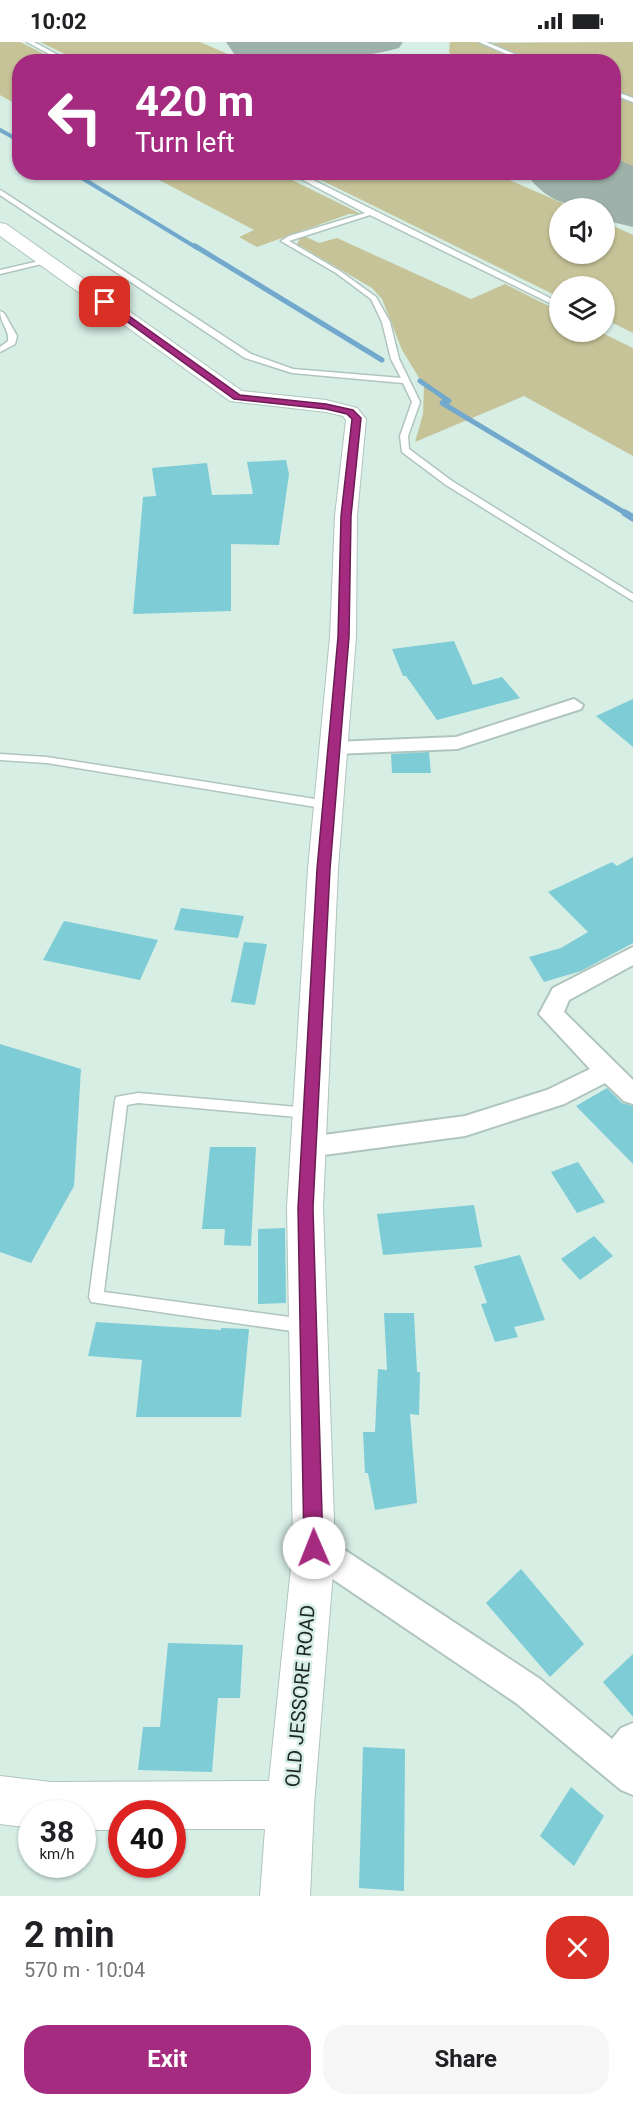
<!DOCTYPE html>
<html lang="en">
<head>
<meta charset="utf-8">
<style>
	:root { --surface:#fff; --page:#f6f6f6; --text:#202124; --muted:#757577; --accent:#a52b81 }
	body { margin:0; font-family:Roboto,sans-serif; background:var(--page); color:var(--text); height:100vh; display:flex; flex-direction:column; font-size:22px; white-space:nowrap }
	* { box-sizing:border-box; margin:0 }
	p { font-size:20px; color:var(--muted) }
	.icon { flex:none; width:33px; height:33px; fill:none; stroke:currentColor; stroke-width:2; stroke-linecap:round; stroke-linejoin:round }
	.map { position:relative; height:1854px; overflow:hidden }
	.details { display:flex; flex-direction:column; background:var(--surface); flex:1 }
	.details>* { flex:none }
	.banner { position:absolute; left:12px; top:12px; width:609px; height:126px; border-radius:24px; box-shadow:0 2px 4px #0004; background:#a52b81; color:#fff; overflow:hidden }
	.tools { position:absolute; left:549px; top:156px; display:grid; gap:12px }
	.tools a { display:grid; place-items:center; width:66px; height:66px; border-radius:50%; background:var(--surface); box-shadow:0 2px 4px #0004; font-size:30px }
	.speed { position:absolute; left:18px; top:1758px; display:flex; gap:12px; font-size:30px; font-weight:700; text-align:center }
	.speed>* { display:grid; place-content:center; width:78px; height:78px; border-radius:50%; background:var(--surface); box-shadow:0 2px 4px #0004; line-height:1 }
	.speed small { font-size:15px; font-weight:400 }
	.speed .limit { border:9px solid #d22; background:#fff; color:#111 }
	.pin { position:absolute; display:grid; place-items:center; width:51px; height:51px; color:#fff; margin:-26px; border-radius:12px; box-shadow:0 3px 9px #0006 }
	.me { position:absolute; width:66px; margin:-33px; rotate:359deg; stroke-linejoin:round; filter:drop-shadow(0 0 4px #0008) }
	.turn { display:flex; align-items:center; gap:21px; height:126px; padding:0 24px; font-size:27px }
	.turn .icon { width:78px; height:78px; stroke-width:2.5 }
	.turn b { display:block; font-size:42px; line-height:51px }
	.round { display:grid; place-items:center; flex:none; width:63px; height:63px; border-radius:24px; background:var(--page) }
	.headline { display:flex; align-items:center; justify-content:space-between; height:102px; padding:0 24px }
	h1 { font-size:36px; font-weight:700; line-height:45px }
	.cta { display:flex; gap:12px; margin-top:auto; padding:12px 24px }
	.cta a { flex:1; height:69px; border-radius:24px; background:var(--accent); color:#fff; font-size:24px; font-weight:700; line-height:69px; text-align:center }
	.cta a+a { background:var(--page); color:var(--text) }
	.status { display:flex; justify-content:space-between; align-items:center; height:42px; padding:0 30px; background:var(--surface); direction:ltr }
	.status svg { height:16px; fill:currentColor }
	.map>svg:first-child { display:block }
	.green { fill:#c7c398 }
	.lines { fill:none; stroke-linecap:round; stroke-linejoin:round }
	.stream-far2 { stroke:#73a8cd; stroke-width:4 }
	.stream-far1 { stroke:#73a8cd; stroke-width:5 }
	.stream { stroke:#73a8cd; stroke-width:7 }
	.taxiway { fill:#9eb1aa; fill-rule:evenodd }
	.runway { fill:#9eb1aa; fill-rule:evenodd }
	.building { fill:#7eccd5 }
	.lane-casing { stroke:#b0c5bd; stroke-width:3 }
	.street-casing { stroke:#b0c5bd; stroke-width:4 }
	.secondary-casing { stroke:#b0c5bd; stroke-width:2 }
	.lane { fill:#fff; fill-rule:evenodd }
	.street { fill:#fff; fill-rule:evenodd }
	.secondary { fill:#fff; fill-rule:evenodd }
	.route { fill:#a52b81; stroke:#6b1c54; stroke-width:1.5 }
	.labels { text-anchor:middle; stroke-width:5; stroke-linejoin:round; paint-order:stroke }
	.street-label { font-size:20px; fill:#1f2824; stroke:#d7eee5 }
</style>
</head>
<body>
<div class="status"><b>10:02</b><svg viewBox="0 0 49 12"><path d="M0 12V9h3v3zM5 12V6h3v6zM10 12V3h3v9zM15 12V0h3v12zM26 1h20v11H26zM47 4h2v5h-2z"/></svg></div>
<div class="map">
<svg width="633" height="1854" viewBox="0 0 633 1854">
	<rect width="100%" height="100%" fill="#d7eee5"/>
	<g class="green">
		<polygon points="0,0 20,0 58,19 20,20 19,64 0,53"/>
		<polygon points="40,0 200,0 244,19 79,19"/>
		<polygon points="450,0 476,0 524,19 455,19 449,10"/>
		<polygon points="633,0 633,56 614,49 614,20 536,19 487,1"/>
		<polygon points="614,53 633,61 633,125 614,117"/>
		<polygon points="146,131 278,131 361,172 349,172 257,205 239,195 254,188"/>
		<polygon points="321,131 493,131 574,166 560,166 560,212 604,212 605,180 633,193 633,291 605,277 604,244 560,244 559,255 317,136"/>
		<polygon points="302,193 319,201 337,196 471,257 505,242 559,269 560,290 600,290 633,306 633,414 524,354 415,400 423,372 424,344 402,308 382,257 372,246 297,202"/>
	</g>
	<g class="lines">
		<g class="stream-far2">
			<polyline points="0,88 20,99"/>
			<polyline points="72,130 197,206"/>
		</g>
		<g class="stream-far1">
			<polyline points="195,204 382,318"/>
			<polyline points="420,339 449,359 442,361 627,472"/>
		</g>
		<polyline class="stream" points="625,471 633,476"/>
		<path class="taxiway" d="M 251,0 L 403,0 L 399,6 C 350,19 304,20 255,7 Z"/>
		<g class="runway">
			<polygon points="226,0 329,0 338,3 349,20 245,20 237,16"/>
			<path d="M 614,116 L 633,124 L 633,185 L 604,178 L 604,166 C 569,166 546,160 525,130 L 614,130 Z"/>
		</g>
	</g>
	<g class="building">
		<polygon points="286,418 289,432 279,503 231,502 231,569 133,572 143,455 156,454 152,426 207,421 212,453 253,452 247,420"/>
		<polygon points="454,599 473,643 502,635 520,656 437,678 406,634 403,634 392,607"/>
		<polygon points="633,657 633,705 596,674"/>
		<polygon points="429,710 431,731 392,731 391,712"/>
		<polygon points="633,815 633,901 581,929 544,940 529,915 561,906 588,890 548,850 612,820 617,824"/>
		<polygon points="181,866 244,874 238,896 174,888"/>
		<polygon points="64,879 158,898 140,938 43,918"/>
		<polygon points="244,900 267,902 255,963 231,960"/>
		<polygon points="0,1002 81,1027 74,1144 31,1221 0,1210"/>
		<polygon points="607,1046 622,1061 633,1064 633,1122 576,1064"/>
		<polygon points="210,1105 256,1105 251,1204 224,1203 225,1187 202,1187"/>
		<polygon points="578,1120 605,1160 577,1171 551,1130"/>
		<polygon points="474,1163 482,1205 383,1213 377,1172"/>
		<polygon points="285,1186 286,1261 258,1262 258,1187"/>
		<polygon points="594,1194 613,1214 580,1238 561,1217"/>
		<polygon points="520,1213 545,1278 514,1285 518,1295 495,1300 481,1262 487,1261 474,1224"/>
		<polygon points="384,1271 414,1271 417,1330 420,1330 419,1373 410,1372 417,1461 375,1468 368,1431 365,1431 363,1390 375,1390 378,1327 387,1328"/>
		<polygon points="96,1280 221,1288 221,1286 249,1287 241,1375 136,1375 142,1318 88,1314"/>
		<polygon points="521,1527 584,1602 550,1635 486,1561"/>
		<polygon points="168,1601 243,1603 240,1656 218,1656 212,1730 138,1728 143,1685 160,1685"/>
		<polygon points="633,1612 633,1675 603,1640"/>
		<polygon points="363,1705 405,1707 404,1849 359,1846"/>
		<polygon points="571,1745 604,1774 574,1824 540,1794"/>
	</g>
	<g class="lines">
		<g class="lane-casing">
			<g id="lane">
				<polygon points="27,0 34,0 71,20 64,20"/>
				<polygon points="479,0 486,0 533,20 525,20"/>
				<polygon points="614,49 633,56 633,60 614,53"/>
				<polygon points="288,130 297,130 560,261 560,266 370,173 289,199 340,229 376,255 390,280 399,317 420,360 408,394 409,407 452,439 633,552 633,559 446,443 402,410 400,394 412,360 403,341 292,331 245,316 0,153 0,148 2,149 251,312 293,327 401,336 391,317 382,280 371,257 336,231 281,199 289,194 365,171"/>
				<polygon points="48,217 51,219 50,220 0,232 0,228"/>
				<path d="M 0,269 L 4,271 L 17,294 L 15,302 L 0,310 L 0,305 L 8,299 C 10,289 0,281 0,269 Z"/>
				<polygon points="0,712 47,715 328,759 333,763 328,767 47,721 0,718"/>
				<polygon points="138,1051 309,1066 314,1067 316,1071 314,1075 309,1076 138,1061 127,1063 104,1250 305,1277 310,1279 312,1284 310,1289 305,1291 91,1260 89,1255 115,1059 116,1055"/>
			</g>
		</g>
		<g class="street-casing">
			<g id="street">
				<polygon points="574,657 583,663 581,667 457,707 334,712 327,710 324,706 327,702 334,700 456,695"/>
				<polygon points="633,905 633,923 569,958 564,970 633,1038 633,1062 624,1059 605,1041 564,1062 465,1094 309,1115 300,1112 297,1105 300,1098 309,1095 465,1074 547,1048 590,1027 539,972 553,946"/>
				<polygon points="314,1491 325,1495 540,1637 612,1697 621,1686 633,1681 633,1753 621,1748 516,1661 303,1517 299,1506 303,1495"/>
			</g>
		</g>
		<g class="secondary-casing">
			<polygon id="secondary" points="0,181 6,182 242,349 326,358 357,366 366,377 357,474 356,595 338,827 323,1165 335,1506 314,1763 310,1854 260,1854 265,1787 172,1787 172,1772 122,1772 122,1788 82,1788 82,1772 32,1772 32,1786 0,1782 0,1734 51,1740 269,1739 293,1506 287,1165 308,827 330,595 335,474 346,378 343,374 326,370 230,359 0,194"/>
		</g>
		<use href="#lane" class="lane"/>
		<use href="#street" class="street"/>
		<use href="#secondary" class="secondary"/>
	</g>
	<polygon class="route" points="103,259 108,259 240,353 326,362 353,368 361,376 351,474 349,595 330,827 313,1166 323,1506 320,1513 314,1515 307,1513 304,1506 298,1166 317,827 338,595 341,474 352,377 347,372 326,367 234,357 103,262"/>
	<g class="labels">
		<g class="street-label">
			<text transform="translate(300 1654) rotate(-85)" y="7">OLD JESSORE ROAD</text>
		</g>
	</g>
</svg>
<div class="tools">
<a><svg class="icon" aria-label="sound" viewBox="0 0 24 24"><path d="M4 9h4l5-4v14l-5-4H4zM17 9q2 3 0 6"/></svg></a>
<a><svg class="icon" aria-label="layers" viewBox="0 0 24 24"><path d="M12 4l9 5-9 5-9-5zM3 14l9 5 9-5"/></svg></a>
</div>
<div class="speed"><div>38<small>km/h</small></div><div class="limit">40</div></div>
<div class="pin" style="left:105px;top:260px;background:#d93025"><svg class="icon" aria-label="arrive" viewBox="0 0 24 24"><path d="M6 21V4h12l-3 4 3 4H6"/></svg></div>
<svg class="me" style="left:314px;top:1506px" viewBox="-20 -20 40 40"><circle r="19" fill="#fff"/><path d="M0-13L10 11 0 6-10 11z" fill="#a52b81"/></svg>
<div class="banner">
<div class="turn"><svg class="icon" aria-label="left" viewBox="0 0 24 24"><path d="M17 20v-9H6M10 6l-5 5 5 5"/></svg><div><b>420 m</b>Turn left</div></div>
</div>
</div>
<section class="details">
<div class="headline"><div><h1>2 min</h1><p>570 m · 10:04</p></div><a class="round" style="background:#d93025;color:#fff"><svg class="icon" aria-label="close" viewBox="0 0 24 24"><path d="M6 6l12 12M18 6L6 18"/></svg></a></div>
<div class="cta"><a>Exit</a><a>Share</a></div>
</section>
</body>
</html>
